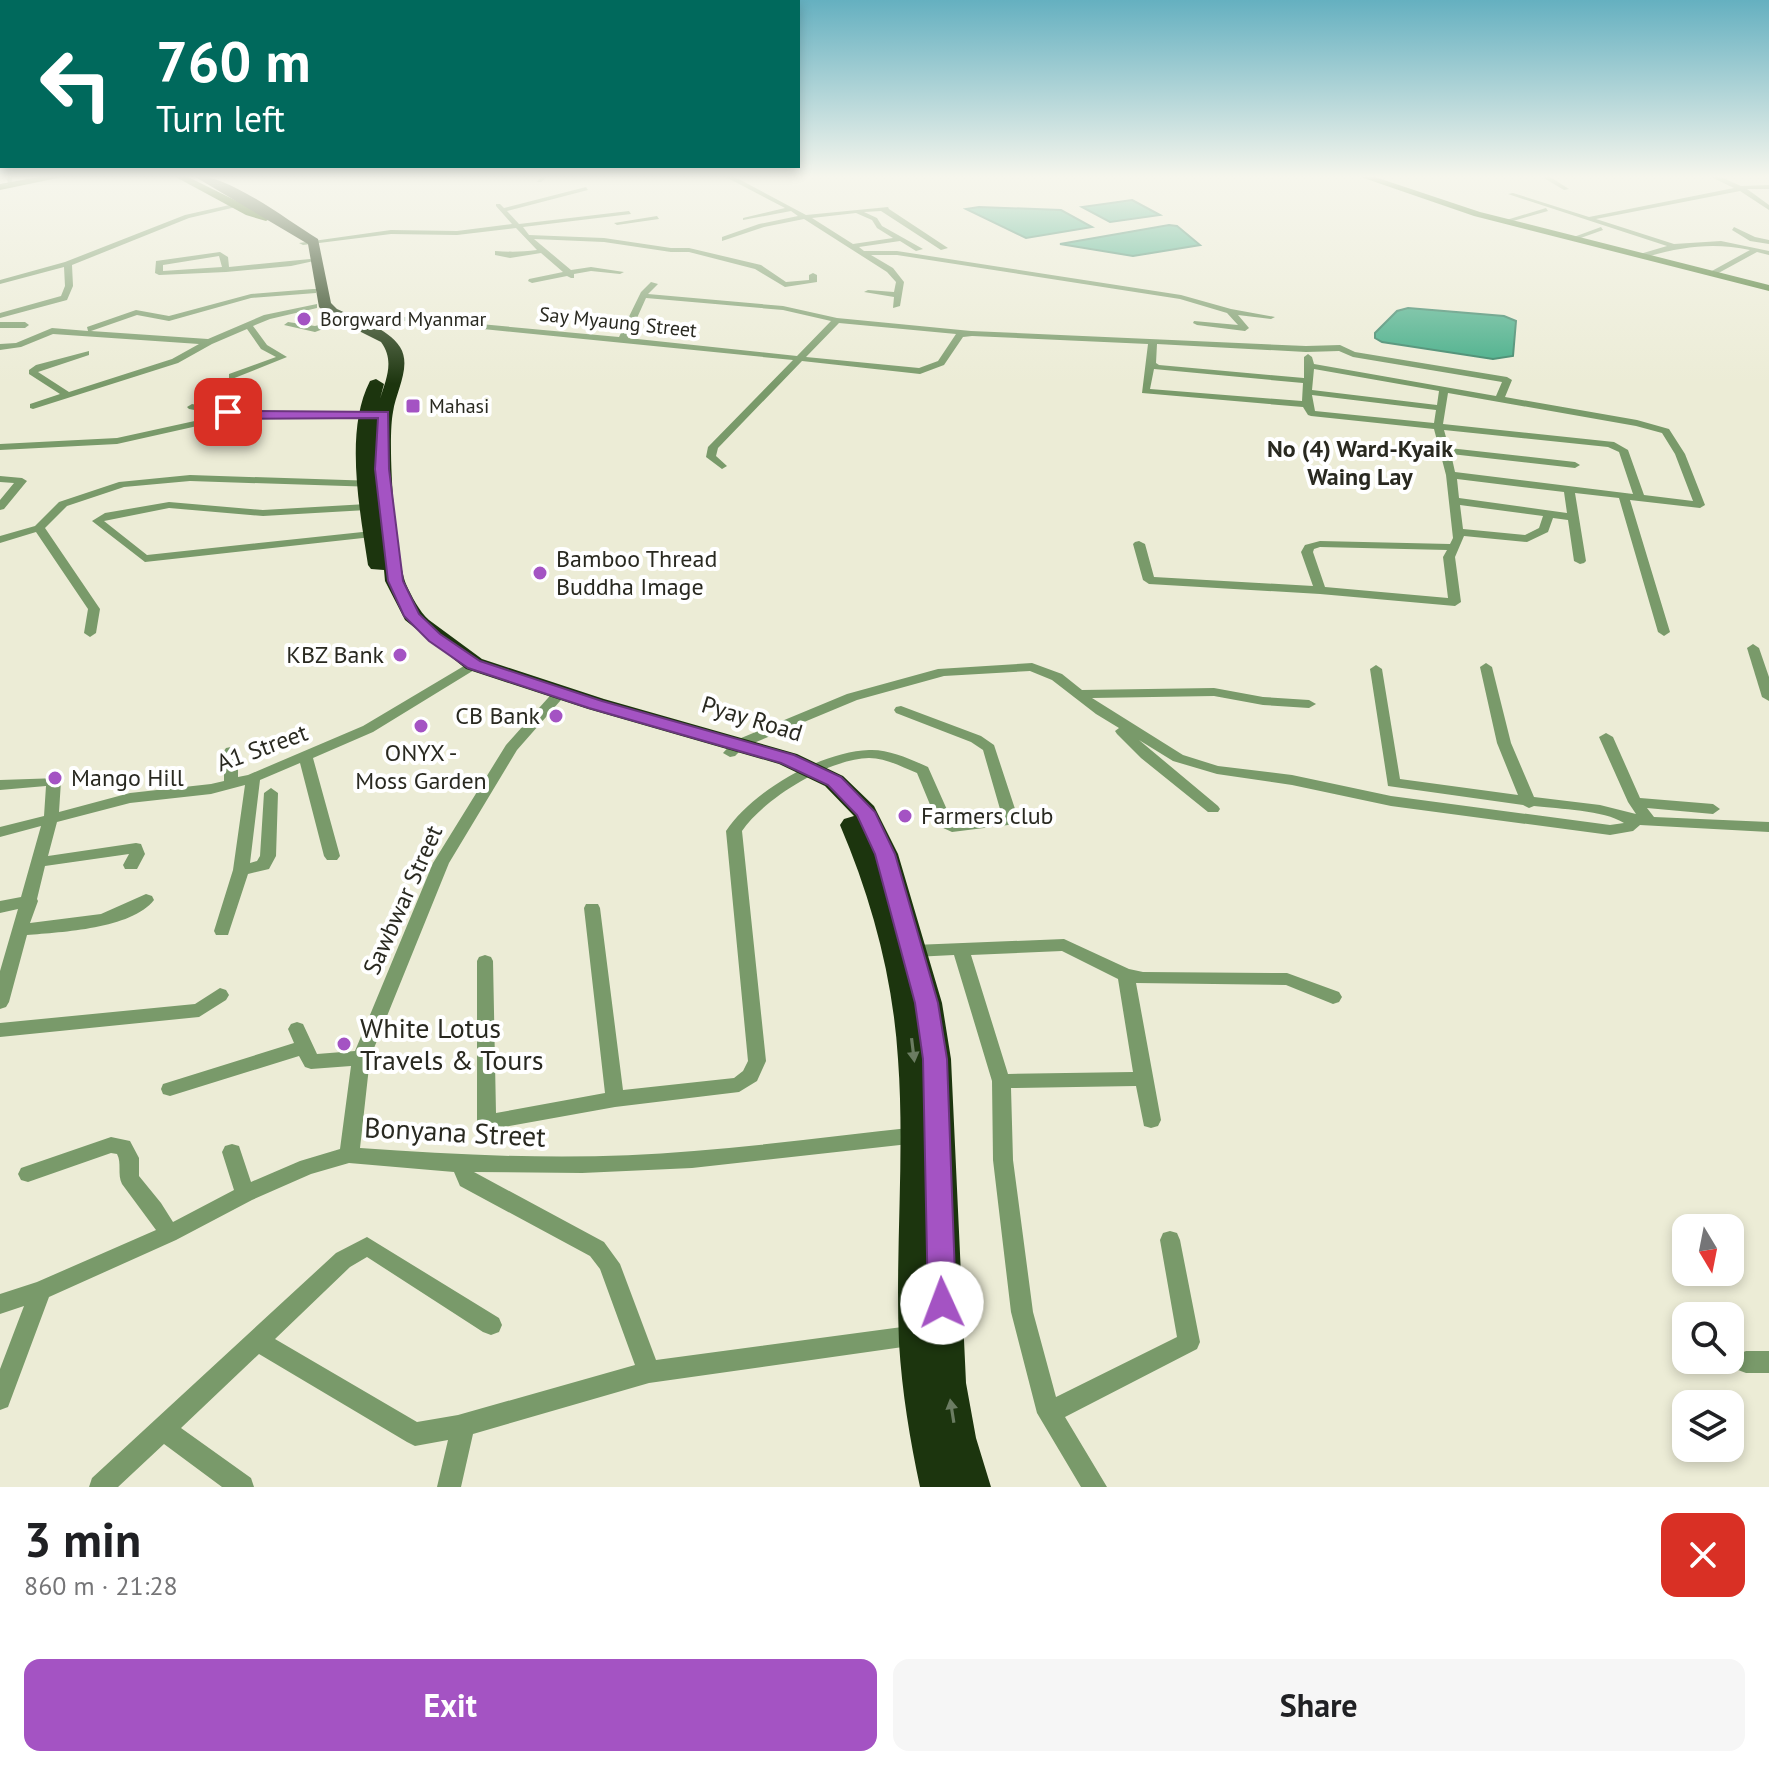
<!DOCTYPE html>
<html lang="en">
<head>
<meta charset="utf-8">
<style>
	:root { --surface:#fff; --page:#f6f6f6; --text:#202124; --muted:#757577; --accent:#a453c3 }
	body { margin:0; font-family:"PT Sans",sans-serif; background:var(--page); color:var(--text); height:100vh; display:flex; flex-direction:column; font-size:30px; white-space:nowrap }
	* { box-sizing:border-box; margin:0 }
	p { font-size:26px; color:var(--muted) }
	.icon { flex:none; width:44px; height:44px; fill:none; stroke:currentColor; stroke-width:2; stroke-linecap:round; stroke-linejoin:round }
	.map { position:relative; height:1487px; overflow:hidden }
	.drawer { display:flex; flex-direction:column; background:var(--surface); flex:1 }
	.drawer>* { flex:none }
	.top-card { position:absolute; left:0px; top:0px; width:800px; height:168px; box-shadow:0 4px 12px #0003; background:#00695c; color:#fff; overflow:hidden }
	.needle { width:52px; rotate:170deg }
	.controls { position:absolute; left:1672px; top:1214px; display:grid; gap:16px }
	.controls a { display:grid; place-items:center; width:72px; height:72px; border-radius:16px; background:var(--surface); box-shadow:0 4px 12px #0003; font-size:40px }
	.pin { position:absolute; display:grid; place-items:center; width:68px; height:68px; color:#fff; margin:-34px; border-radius:16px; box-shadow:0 4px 12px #0006 }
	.me { position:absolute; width:88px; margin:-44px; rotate:358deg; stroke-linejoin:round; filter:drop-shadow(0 0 6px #0008) }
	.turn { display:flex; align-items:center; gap:28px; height:168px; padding:0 24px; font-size:36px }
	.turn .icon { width:104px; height:104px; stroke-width:2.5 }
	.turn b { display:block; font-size:56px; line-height:68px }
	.round { display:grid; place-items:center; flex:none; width:84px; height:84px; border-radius:16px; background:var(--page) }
	.summary { display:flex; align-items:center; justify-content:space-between; height:136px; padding:0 24px }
	h1 { font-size:48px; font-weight:700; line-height:60px }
	.action { display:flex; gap:16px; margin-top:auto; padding:16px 24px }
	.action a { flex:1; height:92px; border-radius:16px; background:var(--accent); color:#fff; font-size:32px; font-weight:700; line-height:92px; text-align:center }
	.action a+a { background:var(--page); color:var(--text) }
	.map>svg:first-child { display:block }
	.water { fill:#40ab85; stroke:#398467; stroke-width:2 }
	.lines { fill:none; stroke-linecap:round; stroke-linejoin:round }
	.street { fill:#799a6a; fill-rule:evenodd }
	.secondary { fill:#427328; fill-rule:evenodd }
	.primary { fill:#245300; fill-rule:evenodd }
	.highway { fill:#1c350e; fill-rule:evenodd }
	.oneway { fill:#6b7c62 }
	.route { fill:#a453c3; stroke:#6b367f; stroke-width:2 }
	.poi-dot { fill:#a453c3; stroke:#fff; stroke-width:3 }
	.labels { text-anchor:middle; stroke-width:8; stroke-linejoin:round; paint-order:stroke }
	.far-poi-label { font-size:20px; fill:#292920; stroke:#fff; text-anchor:start }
	.far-street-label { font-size:20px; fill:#292920; stroke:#fff }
	.far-quarter-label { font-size:24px; font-weight:bold; fill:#292920; stroke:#fff }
	.poi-label { font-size:24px; fill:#292920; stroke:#fff; text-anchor:start }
	.street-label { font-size:24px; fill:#292920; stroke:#fff }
	.near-poi-label { font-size:28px; fill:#292920; stroke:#fff; text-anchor:start }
	.near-street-label { font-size:28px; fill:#292920; stroke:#fff }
</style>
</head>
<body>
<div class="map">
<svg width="1769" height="1487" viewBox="0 0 1769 1487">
	<rect width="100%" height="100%" fill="#ececd6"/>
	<g class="water">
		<polygon points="1132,200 1160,215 1110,222 1082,207"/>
		<polygon points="979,207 1061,210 1092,227 1026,238 966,209"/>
		<polygon points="1169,225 1177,226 1200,245 1133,256 1060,244"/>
		<polygon points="1408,308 1504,316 1516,321 1513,356 1493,359 1382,342 1375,338 1375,333 1397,311"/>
	</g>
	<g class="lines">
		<g class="street">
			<polygon points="6,175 12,175 12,183 8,183"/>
			<polygon points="542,175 550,175 541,182 537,182"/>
			<path d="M 722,175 L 731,175 L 806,215 L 888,207 L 889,209 L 948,248 L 941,250 L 881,211 L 864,212 L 877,218 L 882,226 L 923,249 L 916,251 L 900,241 L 859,247 L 864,251 L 897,251 L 1181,295 L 1231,309 L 1275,317 L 1271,319 L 1238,315 L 1249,328 L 1245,331 L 1197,325 L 1193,323 L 1194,321 L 1238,325 L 1227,313 L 1180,299 L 897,255 L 871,255 L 893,268 L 904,282 L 900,306 L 893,308 L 894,297 L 864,292 L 868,290 L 894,292 L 896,282 L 887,272 L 804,219 L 764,227 L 722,241 L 722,237 L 759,224 L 798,216 L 791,211 L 743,220 L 743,218 L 785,208 ZM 856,213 L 872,220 L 877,228 L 893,238 L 853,244 L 812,218 Z"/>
			<polygon points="1539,175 1547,175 1569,189 1564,190"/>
			<path d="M 1707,175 L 1716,175 L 1741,186 L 1769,185 L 1769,189 L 1747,189 L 1769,205 L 1769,210 L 1740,191 L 1596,219 L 1674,244 L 1721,241 L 1769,251 L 1769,255 L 1757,252 L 1713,276 L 1709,274 L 1710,272 L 1750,250 C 1712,242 1680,247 1643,258 L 1639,256 L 1640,254 L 1667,246 L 1508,194 L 1513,193 L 1589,217 L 1734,188 Z"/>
			<path d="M 586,187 L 588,190 L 507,211 L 519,224 L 629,211 L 631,214 L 523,227 L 529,235 L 604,238 L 671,248 L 689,248 L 761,265 L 786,282 L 809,280 L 809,275 L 813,273 L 817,275 L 817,282 L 785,287 L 755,269 L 689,252 L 671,252 L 604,242 L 534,239 L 571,270 L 591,267 L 624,272 L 620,274 L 591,271 L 574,274 L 574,278 L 571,278 L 567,276 L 532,283 L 528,281 L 529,279 L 563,272 L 541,253 L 510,258 L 495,255 L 495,251 C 510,252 522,252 537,250 L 516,228 L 457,235 L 391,234 L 303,245 L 299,243 L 391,230 L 457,231 L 512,224 L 496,206 L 496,204 L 500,204 L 504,208 Z"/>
			<polygon points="234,204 236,207 189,218 72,265 73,286 67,300 0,318 0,313 61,296 65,286 64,267 0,284 0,280 65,262 185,215"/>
			<polygon points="1546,208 1548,211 1506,223 1503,221"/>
			<polygon points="657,216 659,219 617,225 614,223"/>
			<polygon points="1601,227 1603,230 1575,240 1571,238"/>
			<polygon points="1734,227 1755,237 1769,240 1769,244 1750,241 1732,230"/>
			<path d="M 220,252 L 228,257 L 229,267 L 310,259 L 314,261 L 291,266 L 226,272 L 159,275 L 155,273 L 156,261 ZM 219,256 L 222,267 L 163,271 L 163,265 Z"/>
			<path d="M 651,282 L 658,284 L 648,294 L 783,306 L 837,318 L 971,331 L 1306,346 L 1340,345 L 1355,352 L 1507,377 L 1512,380 L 1505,397 L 1637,420 L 1669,429 L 1685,454 L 1705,505 L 1700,508 L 1630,500 L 1670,632 L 1664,636 L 1658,632 L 1619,498 L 1575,493 L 1586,561 L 1584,563 L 1580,564 L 1574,561 L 1568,520 L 1553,518 L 1548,532 L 1527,542 L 1464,536 L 1455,557 L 1461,602 L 1455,606 L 1320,594 L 1149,584 L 1143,580 L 1133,544 L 1135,542 L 1139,541 L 1145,544 L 1154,577 L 1313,586 L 1301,552 L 1305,545 L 1320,541 L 1450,544 L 1453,538 L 1446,475 L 1434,429 L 1311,416 L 1308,415 L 1303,407 L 1142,393 L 1148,344 L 972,336 L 963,337 L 944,365 L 920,374 L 802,361 L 718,448 L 716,456 L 727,466 L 722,469 L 706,457 L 708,447 L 793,360 L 394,320 L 342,322 L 315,332 L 284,325 L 288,322 L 315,326 L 331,322 L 331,318 L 334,318 L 394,316 L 619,337 L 641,292 ZM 646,298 L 783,310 L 831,321 L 797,356 L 628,338 ZM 839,323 L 956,334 L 938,361 L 919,368 L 806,357 ZM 1157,344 L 1306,352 L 1339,351 L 1353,357 L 1502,382 L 1496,396 L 1314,364 L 1312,357 L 1308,354 L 1304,357 L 1304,378 L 1159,365 L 1156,363 ZM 1154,369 L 1303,383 L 1302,401 L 1150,389 ZM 1314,369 L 1439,391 L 1437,405 L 1312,390 ZM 1448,393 L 1636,426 L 1662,433 L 1675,454 L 1693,501 L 1644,495 L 1628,450 L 1614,442 L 1443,424 ZM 1312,395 L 1436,410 L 1434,423 L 1315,411 ZM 1444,430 L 1608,447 L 1619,452 L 1633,494 L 1455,472 L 1451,454 L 1575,468 L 1580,465 L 1575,462 L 1449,448 ZM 1457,479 L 1564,492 L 1567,513 L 1459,498 ZM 1460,505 L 1543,516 L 1539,528 L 1525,535 L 1463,529 ZM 1320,547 L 1447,550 L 1443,557 L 1448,598 L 1325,587 L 1313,552 L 1314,549 Z"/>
			<polygon points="313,289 316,289 316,293 251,298 169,321 137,315 91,331 208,339 264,315 317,304 317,308 270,319 253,326 267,345 287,357 232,379 229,378 229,374 276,357 261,349 247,329 212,344 178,363 33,409 30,408 30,404 60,394 29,374 29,370 36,365 89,351 89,355 38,372 69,392 172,359 199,344 53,334 21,347 0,350 0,344 16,343 52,328 88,331 87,327 136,310 169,316 251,294"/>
			<polygon points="0,322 25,322 29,325 25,328 0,328"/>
			<polygon points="192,404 233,412 376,411 381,414 376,417 233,418 117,444 0,450 0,444 117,438 222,415 189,409 187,407"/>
			<polygon points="190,475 376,481 381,484 376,487 190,481 124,487 67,506 45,528 100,609 96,633 90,637 84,633 88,609 36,532 0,543 0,536 35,526 59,502 119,482"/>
			<polygon points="0,476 22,478 27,481 4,509 0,510 0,500 14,483 0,482"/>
			<polygon points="169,502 263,510 367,504 372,507 367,510 263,516 169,508 104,521 147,555 372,531 378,534 372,537 145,562 92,521 105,513"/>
			<polygon points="1753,644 1759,648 1769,677 1769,701 1762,697 1747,648"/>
			<path d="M 474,660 L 479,661 L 480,664 L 479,667 L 373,732 L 313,758 L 340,856 L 337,860 L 327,860 L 324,856 L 300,763 L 260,780 L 250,863 L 257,861 L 260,856 L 264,793 L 271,788 L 278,793 L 276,856 L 269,869 L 248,874 L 228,935 L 216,935 L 214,931 L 233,870 L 245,785 L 211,794 L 130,803 L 57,822 L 48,856 L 136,843 L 141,844 L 145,854 L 137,869 L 125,869 L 123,865 L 129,854 L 45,866 L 37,899 L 38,901 L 30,923 L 101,914 L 146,894 L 152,896 L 154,900 C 131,929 62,932 27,935 L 9,1002 L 6,1007 L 0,1009 L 0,971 L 18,909 L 0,913 L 0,901 L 21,897 L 41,826 L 0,837 L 0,827 L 44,816 L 46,786 L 0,790 L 0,780 L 59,778 L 61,781 L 59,812 L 130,793 L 211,784 L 224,781 L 224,751 L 226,748 L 231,747 L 238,751 L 238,777 L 248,775 L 363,726 Z"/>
			<path d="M 1032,663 L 1062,674 L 1082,690 L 1214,688 L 1263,697 L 1309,700 L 1316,704 L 1309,708 L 1263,705 L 1214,696 L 1092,698 L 1183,755 L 1218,766 L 1292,775 L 1391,796 L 1610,825 L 1624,823 C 1604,810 1559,809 1534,806 L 1529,808 L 1523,805 L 1388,786 L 1370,669 L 1376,665 L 1382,669 L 1400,779 L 1518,795 L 1497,743 L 1480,667 L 1486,663 L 1492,667 L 1511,743 L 1534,797 L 1600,805 L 1636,814 L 1628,802 L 1599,737 L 1606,733 L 1613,737 L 1640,798 L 1713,804 L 1720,809 L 1713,814 L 1647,808 L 1654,817 L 1769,822 L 1769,832 L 1640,825 L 1633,831 L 1610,835 L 1391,806 L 1292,785 L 1217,774 L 1173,761 L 1139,740 L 1218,806 L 1220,809 L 1218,812 L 1208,812 L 1141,758 L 1117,734 L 1115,731 L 1119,728 L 1096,714 L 1052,680 L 1030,671 L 944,676 L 857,700 L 744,747 L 735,756 L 730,757 L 723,753 L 734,741 L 847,694 L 938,669 Z"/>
			<path d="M 561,688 L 568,692 L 517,750 L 449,863 L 370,1058 L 360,1148 C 471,1156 583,1161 694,1151 C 769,1145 843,1135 918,1127 L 925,1129 L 928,1135 L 925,1141 L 918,1143 L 692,1168 L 582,1173 L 474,1172 L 604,1242 L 620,1264 L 656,1360 L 917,1325 L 925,1328 L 928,1335 L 925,1342 L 917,1345 L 649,1383 L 473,1434 L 461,1487 L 437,1487 L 448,1440 L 415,1446 L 407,1442 L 259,1354 L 181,1428 L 251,1478 L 254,1487 L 222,1487 L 164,1444 L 118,1487 L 89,1487 L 92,1478 L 336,1253 L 367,1237 L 499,1318 L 502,1325 L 499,1332 L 491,1335 L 483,1332 L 367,1257 L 350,1267 L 275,1339 L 417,1422 L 458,1415 L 635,1365 L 600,1269 L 590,1256 L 460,1186 L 454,1172 L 349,1163 L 311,1174 L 252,1200 L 176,1240 L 49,1297 L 8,1407 L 0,1410 L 0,1369 L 24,1306 L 0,1314 L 0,1294 L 37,1282 L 156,1230 L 122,1184 C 117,1174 122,1163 117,1154 L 111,1153 L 28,1182 L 21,1180 L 18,1174 L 21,1168 L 111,1137 L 130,1141 L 139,1158 L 139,1176 L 161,1203 L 173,1222 L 234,1190 L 222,1152 L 225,1146 L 232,1144 L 239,1146 L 251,1182 L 300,1161 L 340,1149 L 351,1066 L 311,1069 L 305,1067 L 299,1056 L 170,1096 L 163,1094 L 161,1089 L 163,1084 L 294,1043 L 288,1029 L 291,1024 L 297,1022 L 303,1024 L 317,1054 L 355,1051 L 433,863 L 506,745 L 556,689 Z"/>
			<path d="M 901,706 L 981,736 L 994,745 L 1017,815 L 1013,823 L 1008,825 L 952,832 L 941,827 L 938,824 L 917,773 C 902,767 886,758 869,758 C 828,759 765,798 742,831 L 766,1061 L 757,1081 L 739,1092 L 615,1107 L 493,1129 L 480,1126 L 477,1120 L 477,961 L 479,957 L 485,955 L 491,957 L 493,961 L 496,1113 L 605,1093 L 584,908 L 586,904 L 598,904 L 600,908 L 623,1090 L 734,1078 L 743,1071 L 748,1061 L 726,831 C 753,791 820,752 869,750 C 889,749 910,759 928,767 L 952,821 L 1002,816 L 983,750 L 971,742 L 896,713 L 894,710 L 896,707 Z"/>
			<path d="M 1064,939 L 1129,969 L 1143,972 L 1287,973 L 1339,992 L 1342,997 L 1339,1002 L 1333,1004 L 1286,985 L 1136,983 L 1161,1120 L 1158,1126 L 1151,1128 L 1144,1126 L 1136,1086 L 1011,1088 L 1013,1160 L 1033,1312 L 1056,1397 L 1177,1337 L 1160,1240 L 1163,1233 L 1170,1231 L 1177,1233 L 1180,1240 L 1200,1342 L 1197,1349 L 1065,1417 L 1107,1487 L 1081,1487 L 1037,1413 L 1011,1312 L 993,1160 L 992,1081 L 954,955 L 914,957 L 908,955 L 906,951 L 908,947 L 914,945 ZM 1062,951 L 1118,979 L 1133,1072 L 1008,1074 L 971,955 Z"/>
			<polygon points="220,988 226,990 229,995 226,1000 199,1017 0,1037 0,1023 195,1004"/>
			<polygon points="1746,1351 1769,1351 1769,1373 1746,1373 1738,1370 1735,1362 1738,1354"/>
		</g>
		<polygon class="secondary" points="1355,175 1369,175 1480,212 1769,285 1769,291 1474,216"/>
		<g class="primary">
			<polygon points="50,175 72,175 0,190 0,184"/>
			<polygon points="172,175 184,175 271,218 266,221 246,215"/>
		</g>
		<path class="highway" d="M 192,175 C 230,175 285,219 318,239 L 331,303 L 337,309 C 357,319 388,328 400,347 C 412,366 396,391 393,412 C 387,443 395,555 406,584 C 412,597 419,611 429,620 L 482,659 L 604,699 L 797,754 L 843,776 L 874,806 L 898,854 L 942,1003 L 951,1059 L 966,1383 L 976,1438 L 991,1487 L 920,1487 C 910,1440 902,1392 899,1343 C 895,1249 905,1154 898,1059 C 893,978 872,900 840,825 L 844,819 L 854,816 L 825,786 L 779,764 L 588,709 L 466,669 L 405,620 L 385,581 L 384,570 L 371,569 L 368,565 C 360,511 344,431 370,381 L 376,379 L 384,384 L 380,399 C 386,379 395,361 381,342 L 327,315 L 319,307 L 308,244 Z"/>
	</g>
	<defs><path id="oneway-solid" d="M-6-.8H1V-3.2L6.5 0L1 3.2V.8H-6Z" transform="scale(2)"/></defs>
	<g class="oneway">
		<use href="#oneway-solid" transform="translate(913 1050) rotate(83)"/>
		<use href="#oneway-solid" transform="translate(952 1411) rotate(-99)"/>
	</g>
	<linearGradient id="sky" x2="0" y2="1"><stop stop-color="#65b0c0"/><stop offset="0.46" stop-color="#f6f6ed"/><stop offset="1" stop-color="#f6f6ed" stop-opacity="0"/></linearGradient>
	<rect width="1769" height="384" fill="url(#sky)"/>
	<polygon class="route" points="228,408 235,411 388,412 389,469 403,581 419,614 440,634 480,661 602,701 794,755 841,777 875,812 895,854 938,1003 947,1059 956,1303 952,1313 942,1316 932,1313 928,1303 923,1059 915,1003 875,854 857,815 828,785 781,763 589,708 468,668 429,641 404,616 388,581 375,469 378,418 233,419 222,412"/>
	<g class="poi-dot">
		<circle cx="304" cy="319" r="8"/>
		<rect x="405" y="398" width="16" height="16" rx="4"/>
		<circle cx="540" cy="573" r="8"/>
		<circle cx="400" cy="655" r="8"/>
		<circle cx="556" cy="716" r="8"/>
		<circle cx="421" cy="726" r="8"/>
		<circle cx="55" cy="778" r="8"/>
		<circle cx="905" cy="816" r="8"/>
		<circle cx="344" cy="1044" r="8"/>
	</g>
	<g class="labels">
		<g class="far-poi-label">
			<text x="320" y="326">Borgward Myanmar</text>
			<text x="429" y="413">Mahasi</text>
		</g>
		<g class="far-street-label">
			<text transform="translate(618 322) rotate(6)" y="7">Say Myaung Street</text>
		</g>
		<g class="far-quarter-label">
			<text x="1360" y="457">No (4) Ward-Kyaik<tspan x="1360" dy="28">Waing Lay</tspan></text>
		</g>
		<g class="poi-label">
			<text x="556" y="567">Bamboo Thread<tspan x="556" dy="28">Buddha Image</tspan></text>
			<text x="384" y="663" text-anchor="end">KBZ Bank</text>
			<text x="540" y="724" text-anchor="end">CB Bank</text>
			<text x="421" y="761" text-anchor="middle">ONYX -<tspan x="421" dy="28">Moss Garden</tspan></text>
			<text x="71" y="786">Mango Hill</text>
			<text x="921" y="824">Farmers club</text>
		</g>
		<g class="street-label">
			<text transform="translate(752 719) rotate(17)" y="8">Pyay Road</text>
			<text transform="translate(262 748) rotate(-20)" y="8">A1 Street</text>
			<text transform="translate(403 900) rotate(-66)" y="8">Sawbwar Street</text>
		</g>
		<g class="near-poi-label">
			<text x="360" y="1038">White Lotus<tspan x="360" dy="32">Travels &amp; Tours</tspan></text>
		</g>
		<g class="near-street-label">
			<text transform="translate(455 1132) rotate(3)" y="10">Bonyana Street</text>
		</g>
	</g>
</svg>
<div class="controls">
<a><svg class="needle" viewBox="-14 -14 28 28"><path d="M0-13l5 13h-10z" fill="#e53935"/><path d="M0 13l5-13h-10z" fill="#757577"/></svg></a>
<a><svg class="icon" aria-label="search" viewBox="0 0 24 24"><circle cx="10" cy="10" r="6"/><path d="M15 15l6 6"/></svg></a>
<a><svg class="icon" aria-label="layers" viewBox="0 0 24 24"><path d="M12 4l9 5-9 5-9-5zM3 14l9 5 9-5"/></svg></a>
</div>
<div class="pin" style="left:228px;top:412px;background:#d93025"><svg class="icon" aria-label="arrive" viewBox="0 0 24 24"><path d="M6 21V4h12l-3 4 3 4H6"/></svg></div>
<svg class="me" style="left:942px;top:1303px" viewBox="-20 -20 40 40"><circle r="19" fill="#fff"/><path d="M0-13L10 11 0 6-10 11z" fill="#a453c3"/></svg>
<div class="top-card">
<div class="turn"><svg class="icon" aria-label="left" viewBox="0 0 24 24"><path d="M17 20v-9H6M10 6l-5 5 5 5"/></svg><div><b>760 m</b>Turn left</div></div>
</div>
</div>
<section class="drawer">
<div class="summary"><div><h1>3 min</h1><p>860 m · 21:28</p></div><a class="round" style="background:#d93025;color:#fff"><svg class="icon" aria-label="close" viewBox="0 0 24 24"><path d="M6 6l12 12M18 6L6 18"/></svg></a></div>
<div class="action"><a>Exit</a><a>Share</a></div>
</section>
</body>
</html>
